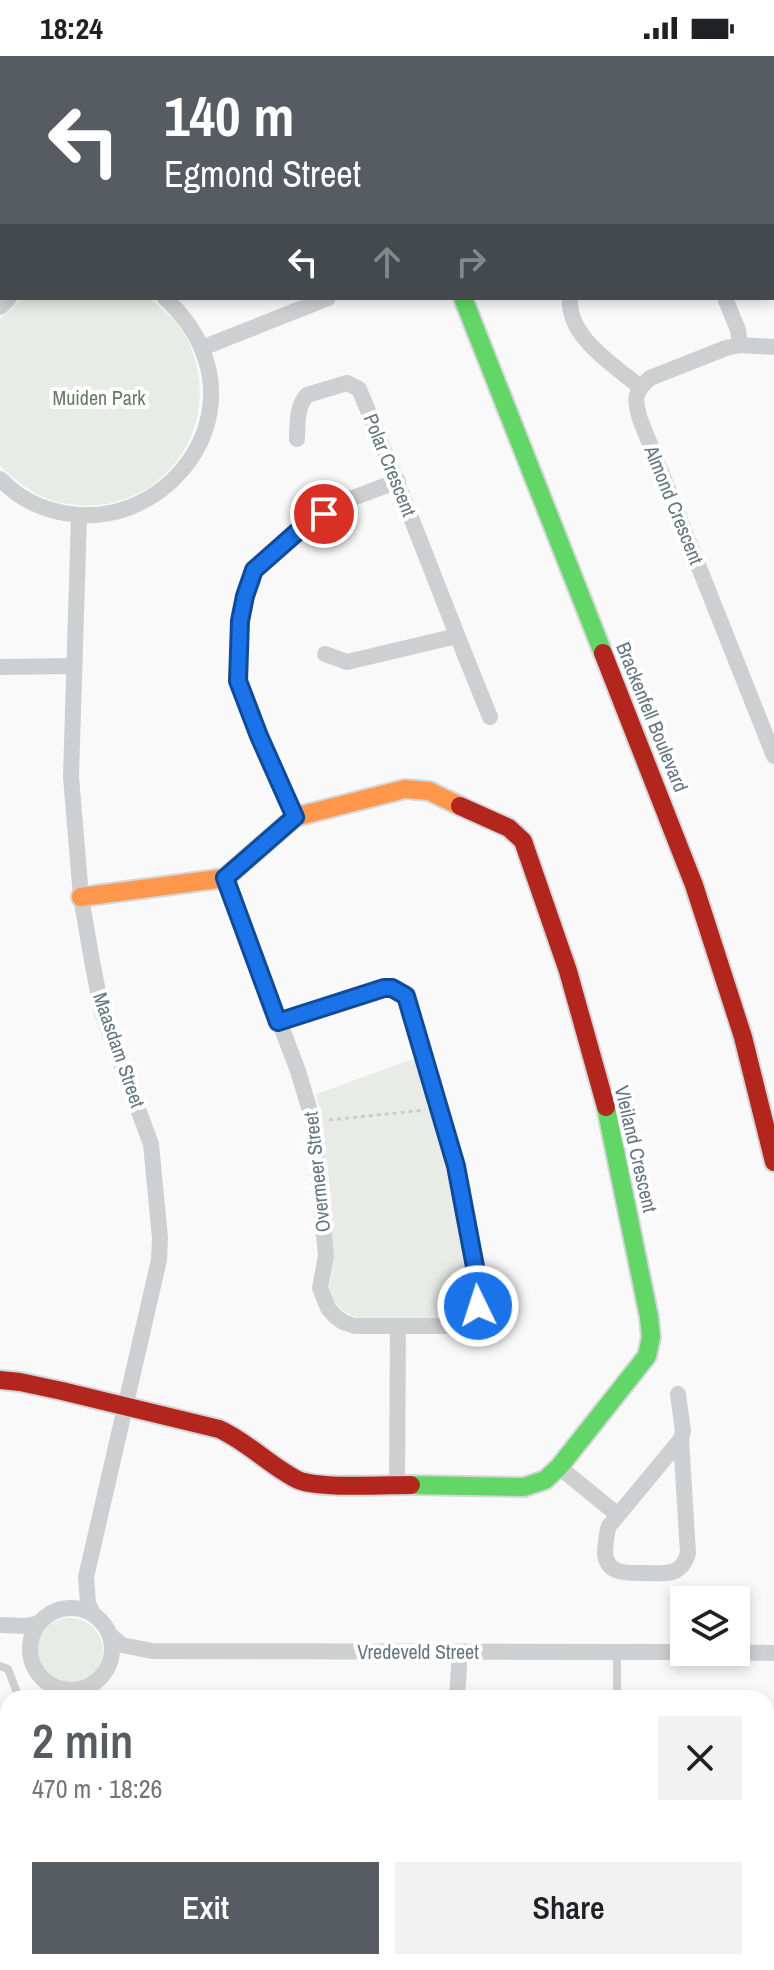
<!DOCTYPE html>
<html lang="en">
<head>
<meta charset="utf-8">
<style>
	:root { --surface:#fff; --page:#f2f2f2; --text:#202124; --muted:#757577; --accent:#565c61 }
	body { margin:0; font-family:"Archivo Narrow",sans-serif; background:var(--page); color:var(--text); height:100vh; display:flex; flex-direction:column; font-size:30px; white-space:nowrap }
	* { box-sizing:border-box; margin:0 }
	p { font-size:26px; color:var(--muted) }
	.icon { flex:none; width:44px; height:44px; fill:none; stroke:currentColor; stroke-width:2; stroke-linecap:round; stroke-linejoin:round }
	.map { position:relative; flex:1; overflow:hidden }
	.drawer { position:absolute; left:0px; top:1634px; width:774px; height:280px; display:flex; flex-direction:column; background:var(--surface); border-radius:24px 24px 0 0; box-shadow:0 4px 12px #0003 }
	.drawer>* { flex:none }
	.hud { position:absolute; left:0px; top:0px; width:774px; height:244px; box-shadow:0 4px 12px #0003; background:#565c61; color:#fff; overflow:hidden }
	.tools { position:absolute; left:670px; top:1530px; display:grid; gap:16px }
	.tools a { display:grid; place-items:center; width:80px; height:80px; border-radius:0px; background:var(--surface); box-shadow:0 4px 12px #0003; font-size:40px }
	.pin { position:absolute; display:grid; place-items:center; width:68px; height:68px; color:#fff; margin:-34px; border:4px solid #fff; border-radius:50%; box-shadow:0 2px 8px #0007 }
	.me { position:absolute; width:88px; margin:-44px; rotate:356deg; stroke-linejoin:round; filter:drop-shadow(0 0 6px #0008) }
	.turn { display:flex; align-items:center; gap:28px; height:168px; padding:0 32px; font-size:36px }
	.turn .icon { width:104px; height:104px; stroke-width:2.5 }
	.turn b { display:block; font-size:56px; line-height:68px }
	.lanes { display:flex; align-items:center; height:76px; padding:0 32px; background:#0003; justify-content:center; gap:40px; direction:ltr }
	.lanes .off { opacity:.35 }
	.round { display:grid; place-items:center; flex:none; width:84px; height:84px; border-radius:0px; background:var(--page) }
	.head { display:flex; align-items:center; justify-content:space-between; height:136px; padding:0 32px }
	h1 { font-size:48px; font-weight:600; line-height:60px; color:var(--accent) }
	.action { display:flex; gap:16px; margin-top:auto; padding:16px 32px }
	.action a { flex:1; height:92px; border-radius:0px; background:var(--accent); color:#fff; font-size:32px; font-weight:600; line-height:92px; text-align:center }
	.action a+a { background:var(--page); color:var(--text) }
	.status { display:flex; justify-content:space-between; align-items:center; height:56px; padding:0 40px; background:var(--surface); direction:ltr }
	.status svg { height:22px; fill:currentColor }
	.map>svg:first-child { display:block }
	.green { fill:#e8ebe6 }
	.lines { fill:none; stroke-linecap:round; stroke-linejoin:round }
	.fast-casing { stroke:#d5d6d7; stroke-width:22 }
	.slow-casing { stroke:#d5d6d7; stroke-width:22 }
	.jam-casing { stroke:#d5d6d7; stroke-width:22 }
	.path { stroke:#cbcccd; stroke-width:3; stroke-dasharray:4 4; stroke-linecap:butt }
	.lane { stroke:#cecfd0; stroke-width:8 }
	.street { stroke:#cecfd0; stroke-width:16 }
	.fast { stroke:#63d668; stroke-width:18 }
	.slow { stroke:#ff974d; stroke-width:18 }
	.jam { stroke:#b3261e; stroke-width:18 }
	.route-casing { stroke:#114b97; stroke-width:20 }
	.route { stroke:#1a73e8; stroke-width:14 }
	.labels { text-anchor:middle; stroke-width:8; stroke-linejoin:round; paint-order:stroke }
	.park-label { font-size:20px; fill:#687a64; stroke:#fff }
	.street-label { font-size:20px; fill:#657683; stroke:#fff }
</style>
</head>
<body>
<div class="status"><b>18:24</b><svg viewBox="0 0 49 12"><path d="M0 12V9h3v3zM5 12V6h3v6zM10 12V3h3v9zM15 12V0h3v12zM26 1h20v11H26zM47 4h2v5h-2z"/></svg></div>
<div class="map">
<svg width="774" height="1914" viewBox="0 0 774 1914">
	<rect width="100%" height="100%" fill="#f9f9f9"/>
	<g class="green">
		<path d="M 25,242 L 148,242 C 161,252 174,262 183,276 C 224,346 186,433 106,448 C 84,451 59,449 39,439 C 24,431 12,421 0,410 L 0,263 L 18,246 Z"/>
		<polygon points="419,1001 448,1097 475,1234 469,1254 454,1263 358,1262 343,1255 334,1246 329,1234 334,1201 321,1057 316,1038"/>
		<circle cx="70" cy="1595" r="33"/>
	</g>
	<g class="lines">
		<g class="fast-casing">
			<g id="fast">
				<polyline points="463,242 603,597"/>
				<polyline points="411,1429 524,1431 545,1424 559,1411 647,1300 651,1281 649,1261 606,1051"/>
			</g>
		</g>
		<g class="slow-casing">
			<polyline id="slow" points="81,841 225,822 295,761 405,733 429,735 460,750"/>
		</g>
		<g class="jam-casing">
			<g id="jam">
				<polyline points="367,0 368,2"/>
				<polyline points="603,597 694,829 743,981 774,1106"/>
				<polyline points="460,750 509,772 523,785 568,915 606,1051"/>
				<path d="M 0,1324 L 20,1326 L 62,1335 L 219,1373 C 248,1386 270,1410 298,1424 C 319,1433 385,1429 411,1429"/>
			</g>
		</g>
		<g class="path">
			<polyline points="711,0 714,2"/>
			<polyline points="329,1064 425,1054"/>
			<polyline points="283,1906 289,1914"/>
		</g>
		<g class="lane">
			<polyline points="0,1610 8,1613 19,1642"/>
			<polyline points="617,1642 617,1596"/>
			<polyline points="0,1699 8,1676"/>
		</g>
		<g class="street">
			<polyline points="210,0 211,2"/>
			<polyline points="641,0 641,2"/>
			<polyline points="56,2 60,0"/>
			<polyline points="0,8 2,8"/>
			<polyline points="772,64 774,63"/>
			<path d="M 570,242 C 567,281 614,309 640,331"/>
			<polyline points="725,242 738,274 740,289"/>
			<polyline points="0,251 9,242"/>
			<path d="M 774,291 L 740,289 L 726,292 L 650,322 C 634,336 634,343 640,363 L 774,700"/>
			<polyline points="202,292 328,242"/>
			<path d="M 297,383 C 298,368 296,351 307,339 L 347,327 L 359,333 C 405,442 445,552 490,661"/>
			<path d="M 0,423 C 6,428 12,435 19,439 C 32,448 48,454 64,457 C 156,475 241,380 201,291 C 193,272 180,256 165,242"/>
			<polyline points="79,460 71,721 81,841 92,905 102,956 151,1088 160,1182 159,1204 86,1521 88,1547 93,1558"/>
			<polyline points="325,598 347,606 457,580"/>
			<polyline points="0,611 73,610"/>
			<polyline points="295,761 259,680 238,625 240,565 245,540 254,514 305,469 342,446 398,425"/>
			<polyline points="225,822 298,1015 313,1065 326,1200 320,1232 328,1252 335,1260 343,1266 355,1270 457,1270 474,1258 478,1250 480,1237 456,1110 406,940 392,932 384,932 278,966"/>
			<path d="M 678,1338 L 683,1375 L 681,1383 L 688,1497 C 686,1504 684,1509 678,1513 C 670,1519 658,1517 648,1517 C 629,1517 605,1520 605,1495 C 606,1486 606,1478 609,1470 L 681,1383"/>
			<polyline points="559,1411 618,1459"/>
			<polyline points="397,1430 398,1270"/>
			<circle cx="71" cy="1593" r="41"/>
			<polyline points="0,1569 26,1570 39,1567"/>
			<polyline points="110,1579 122,1589 152,1595 684,1596"/>
			<polyline points="715,1596 774,1597"/>
			<polyline points="457,1642 460,1596"/>
			<polyline points="0,1876 8,1853"/>
			<polyline points="0,1888 8,1891"/>
			<polyline points="444,1914 445,1906"/>
			<polyline points="519,1914 519,1906"/>
			<polyline points="690,1914 690,1906"/>
		</g>
		<use href="#fast" class="fast"/>
		<use href="#slow" class="slow"/>
		<use href="#jam" class="jam"/>
	</g>
	<g class="lines">
		<g class="route-casing">
			<polyline id="route" points="324,458 305,469 254,514 245,540 240,565 238,625 259,680 295,761 225,822 278,966 384,932 392,932 406,940 456,1110 480,1237 478,1250"/>
		</g>
		<use href="#route" class="route"/>
	</g>
	<g class="labels">
		<g class="park-label">
			<text x="99" y="349">Muiden Park</text>
		</g>
		<g class="street-label">
			<text transform="translate(390 409) rotate(68)" y="7">Polar Crescent</text>
			<text transform="translate(674 449) rotate(68)" y="7">Almond Crescent</text>
			<text transform="translate(652 661) rotate(68)" y="7">Brackenfell Boulevard</text>
			<text transform="translate(119 994) rotate(71)" y="7">Maasdam Street</text>
			<text transform="translate(636 1093) rotate(77)" y="7">Vleiland Crescent</text>
			<text transform="translate(317 1116) rotate(-96)" y="7">Overmeer Street</text>
			<text x="418" y="1603">Vredeveld Street</text>
		</g>
	</g>
</svg>
<div class="tools">
<a><svg class="icon" aria-label="layers" viewBox="0 0 24 24"><path d="M12 4l9 5-9 5-9-5zM3 14l9 5 9-5"/></svg></a>
</div>
<div class="pin" style="left:324px;top:458px;background:#d93025"><svg class="icon" aria-label="arrive" viewBox="0 0 24 24"><path d="M6 21V4h12l-3 4 3 4H6"/></svg></div>
<svg class="me" style="left:478px;top:1250px" viewBox="-20 -20 40 40"><circle r="17" fill="#1a73e8" stroke="#fff" stroke-width="3"/><path d="M0-11L8 9 0 5-8 9z" fill="#fff"/></svg>
<div class="hud">
<div class="turn"><svg class="icon" aria-label="left" viewBox="0 0 24 24"><path d="M17 20v-9H6M10 6l-5 5 5 5"/></svg><div><b>140 m</b>Egmond Street</div></div>
<div class="lanes"><svg class="icon" aria-label="left" viewBox="0 0 24 24"><path d="M17 20v-9H6M10 6l-5 5 5 5"/></svg><svg class="icon off" aria-label="ahead" viewBox="0 0 24 24"><path d="M12 20V5M6 11l6-6 6 6"/></svg><svg class="icon off" aria-label="right" viewBox="0 0 24 24"><path d="M7 20v-9h11M14 6l5 5-5 5"/></svg></div>
</div>
<section class="drawer">
<div class="head"><div><h1>2 min</h1><p>470 m · 18:26</p></div><a class="round"><svg class="icon" aria-label="close" viewBox="0 0 24 24"><path d="M6 6l12 12M18 6L6 18"/></svg></a></div>
<div class="action"><a>Exit</a><a>Share</a></div>
</section>
</div>
</body>
</html>
